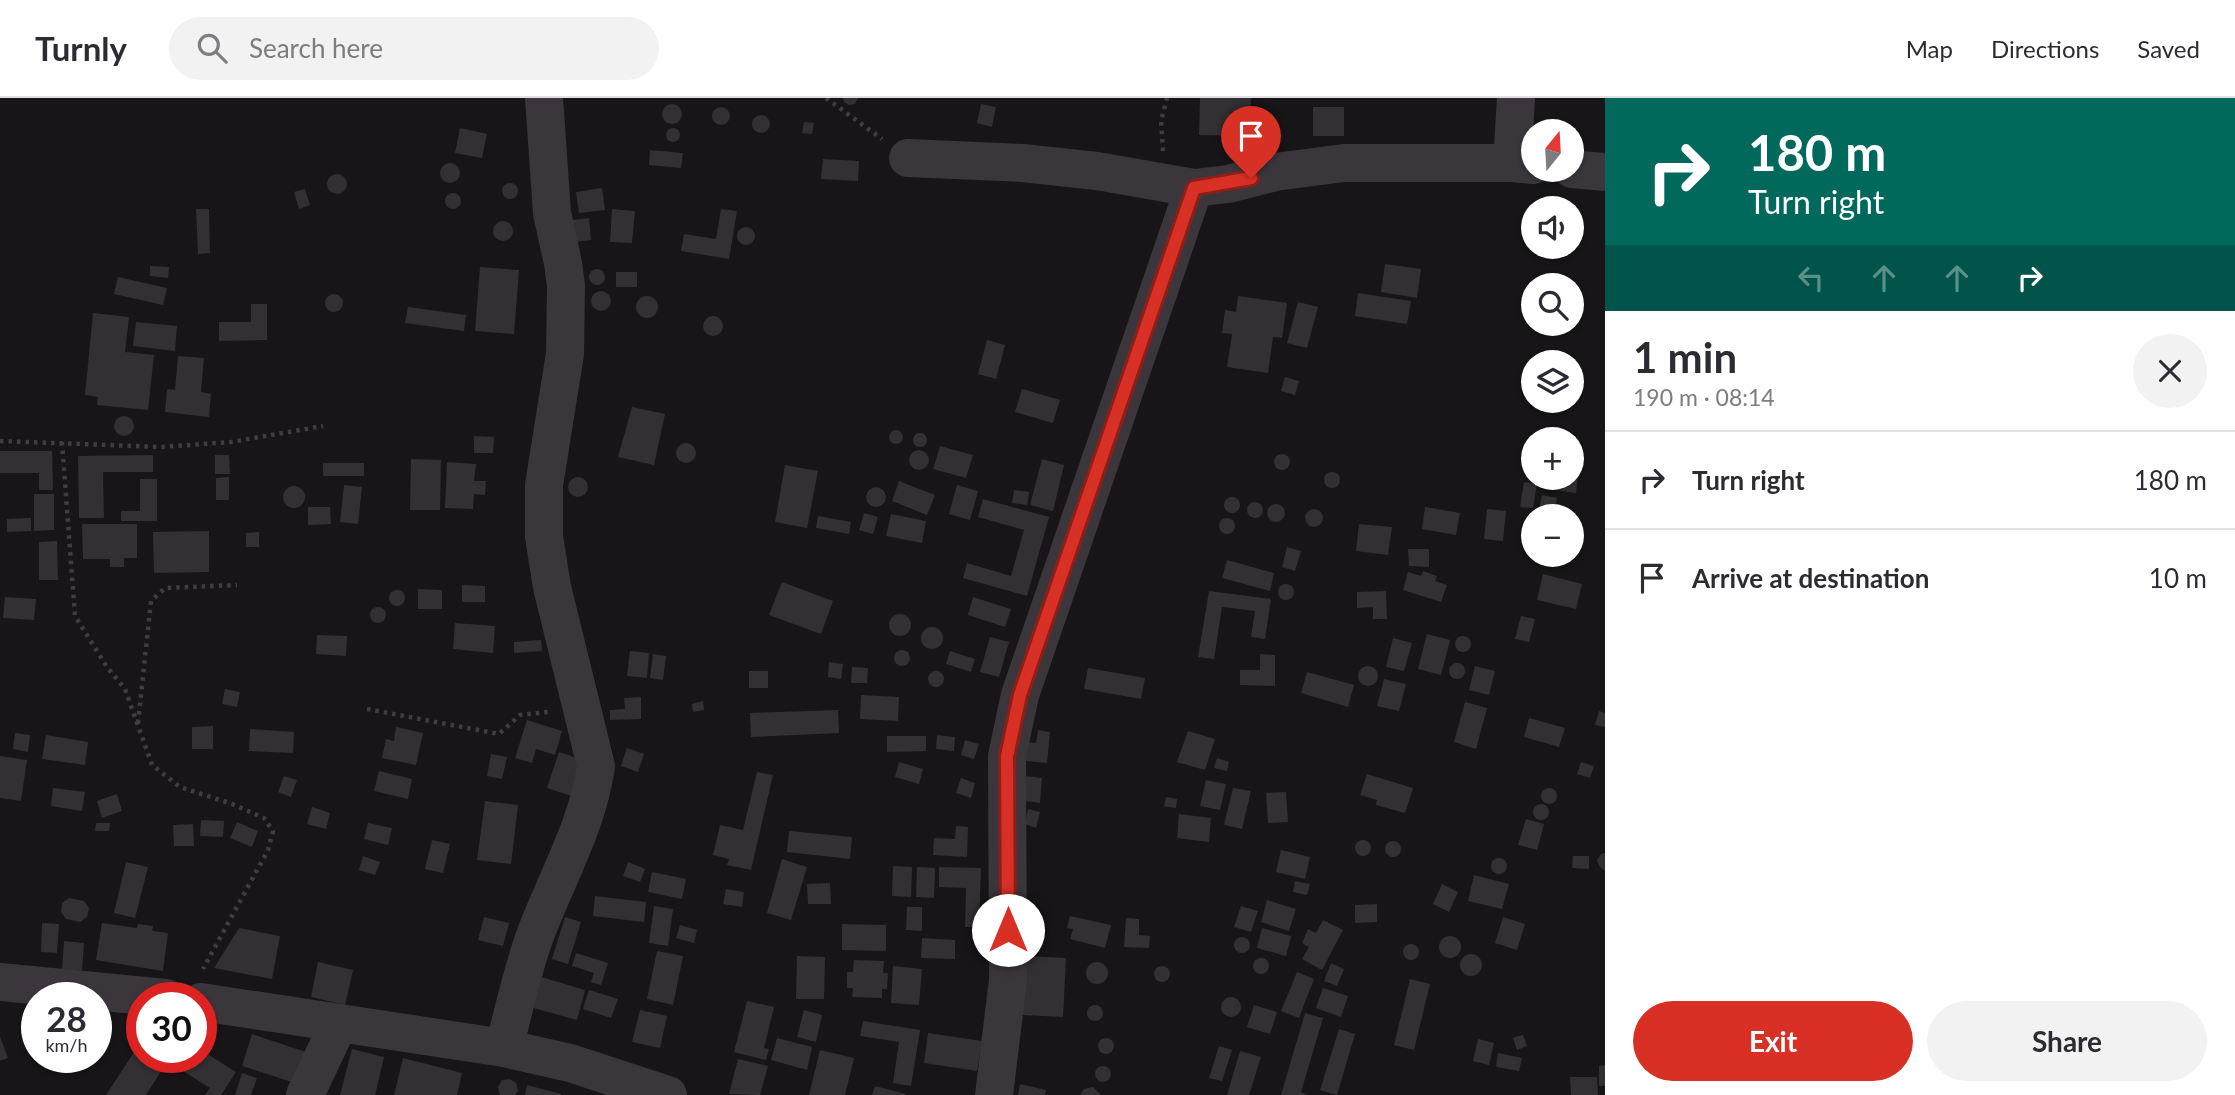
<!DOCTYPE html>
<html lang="en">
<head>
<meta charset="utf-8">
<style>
	:root { --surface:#fff; --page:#f2f2f3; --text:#2b2b33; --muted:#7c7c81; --line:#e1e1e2; --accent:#d93025 }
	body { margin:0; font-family:Lato,sans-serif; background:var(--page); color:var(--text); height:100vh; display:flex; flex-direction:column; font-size:26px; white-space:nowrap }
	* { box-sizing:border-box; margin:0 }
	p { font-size:23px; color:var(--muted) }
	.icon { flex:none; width:38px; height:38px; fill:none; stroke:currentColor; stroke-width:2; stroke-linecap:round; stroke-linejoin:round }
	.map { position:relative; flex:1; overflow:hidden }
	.side { display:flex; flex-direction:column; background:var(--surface); width:630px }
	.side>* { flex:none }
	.hud { background:#00695c; color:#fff; overflow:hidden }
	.needle { width:46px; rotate:18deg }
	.tools { position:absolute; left:1521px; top:21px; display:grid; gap:14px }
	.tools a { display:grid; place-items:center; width:63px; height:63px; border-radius:50%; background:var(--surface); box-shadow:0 2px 5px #0004; font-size:35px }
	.speed { position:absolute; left:21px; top:884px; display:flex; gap:14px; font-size:35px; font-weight:700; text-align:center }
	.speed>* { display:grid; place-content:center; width:91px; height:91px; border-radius:50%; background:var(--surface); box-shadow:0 2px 5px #0004; line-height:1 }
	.speed small { font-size:18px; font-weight:400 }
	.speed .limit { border:10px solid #d22; background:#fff; color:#111 }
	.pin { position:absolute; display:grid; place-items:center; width:60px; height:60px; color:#fff; margin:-72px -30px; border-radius:50% 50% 50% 0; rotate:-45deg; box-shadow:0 0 7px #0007 }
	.pin .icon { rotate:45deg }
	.me { position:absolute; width:77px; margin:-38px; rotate:0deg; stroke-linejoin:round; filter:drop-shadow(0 0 5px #0008) }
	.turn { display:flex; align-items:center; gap:24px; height:147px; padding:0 28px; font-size:32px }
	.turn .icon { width:91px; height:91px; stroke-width:2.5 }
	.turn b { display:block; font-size:49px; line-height:60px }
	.lanes { display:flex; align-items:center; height:66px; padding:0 28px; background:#0003; justify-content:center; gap:35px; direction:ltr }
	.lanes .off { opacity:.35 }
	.round { display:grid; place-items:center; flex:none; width:74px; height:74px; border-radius:37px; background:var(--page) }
	.overview { display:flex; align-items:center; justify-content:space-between; height:119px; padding:0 28px }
	h1 { font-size:42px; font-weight:700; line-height:52px }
	.cta { display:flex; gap:14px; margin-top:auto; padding:14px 28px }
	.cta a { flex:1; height:80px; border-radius:42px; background:var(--accent); color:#fff; font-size:28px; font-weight:700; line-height:80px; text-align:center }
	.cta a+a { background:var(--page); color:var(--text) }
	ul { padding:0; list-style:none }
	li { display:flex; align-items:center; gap:21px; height:98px; padding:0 28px; border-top:2px solid var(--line) }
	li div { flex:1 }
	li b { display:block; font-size:26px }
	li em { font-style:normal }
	header { display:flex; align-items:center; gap:42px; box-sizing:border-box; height:98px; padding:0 35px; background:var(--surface); border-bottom:2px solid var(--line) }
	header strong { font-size:33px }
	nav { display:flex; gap:38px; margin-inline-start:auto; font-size:24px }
	.search { width:490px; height:63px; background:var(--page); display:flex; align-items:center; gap:18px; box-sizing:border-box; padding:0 24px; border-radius:38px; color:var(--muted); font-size:26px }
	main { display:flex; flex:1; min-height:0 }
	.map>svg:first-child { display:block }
	.building { fill:#323033 }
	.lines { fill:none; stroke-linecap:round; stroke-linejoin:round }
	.path { stroke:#403c43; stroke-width:4.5; stroke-dasharray:3.5 5; stroke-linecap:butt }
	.minor { stroke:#3a363c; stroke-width:38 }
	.route-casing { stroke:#8d1f18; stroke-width:18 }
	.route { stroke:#d93025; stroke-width:12 }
</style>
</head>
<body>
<header>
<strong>Turnly</strong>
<div class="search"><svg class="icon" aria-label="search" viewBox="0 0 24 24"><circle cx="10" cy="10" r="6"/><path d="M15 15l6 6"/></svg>Search here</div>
<nav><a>Map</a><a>Directions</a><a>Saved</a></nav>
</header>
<main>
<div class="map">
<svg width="1605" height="997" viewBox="0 0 1605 997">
	<rect width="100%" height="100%" fill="#171517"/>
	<g class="building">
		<polygon points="843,0 858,0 855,6 849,7 844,4"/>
		<polygon points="1200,0 1251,0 1250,38 1199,37"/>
		<circle cx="672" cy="16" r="10"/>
		<polygon points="981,6 996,9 992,29 977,25"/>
		<circle cx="721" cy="18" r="9"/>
		<rect x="1313" y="9" width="31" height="29"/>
		<circle cx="761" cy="26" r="9"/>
		<polygon points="804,24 814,25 812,36 802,35"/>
		<circle cx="673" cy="37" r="7"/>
		<polygon points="460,30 487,36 482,60 455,55"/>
		<polygon points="650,52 683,55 681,70 649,67"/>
		<polygon points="823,61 859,63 858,83 821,81"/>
		<circle cx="450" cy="75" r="10"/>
		<circle cx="337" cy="86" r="10"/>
		<circle cx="510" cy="93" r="8"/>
		<polygon points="602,90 605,112 579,115 576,94"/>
		<polygon points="305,91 310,107 299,111 294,94"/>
		<circle cx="453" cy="103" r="8"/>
		<polygon points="196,111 209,111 210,155 198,156"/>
		<polygon points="612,111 635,113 632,145 610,144"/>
		<polygon points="721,111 737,113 729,161 681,153 684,136 716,141"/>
		<polygon points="589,120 591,142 575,144 572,122"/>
		<circle cx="503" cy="133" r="10"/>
		<circle cx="746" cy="138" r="9"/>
		<polygon points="1385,166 1421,171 1417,200 1381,194"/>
		<polygon points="150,168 169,169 168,180 150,178"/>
		<polygon points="480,169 519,172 514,236 475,233"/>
		<circle cx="597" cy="179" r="8"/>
		<rect x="616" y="174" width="21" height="15"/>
		<polygon points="118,179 167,190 163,207 114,196"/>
		<circle cx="601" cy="203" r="10"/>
		<polygon points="1358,195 1411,203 1407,226 1355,218"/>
		<circle cx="334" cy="205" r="9"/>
		<polygon points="1238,198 1287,205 1282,240 1273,239 1268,275 1227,269 1232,236 1222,235 1225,212 1236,214"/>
		<circle cx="647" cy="209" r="11"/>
		<polygon points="1298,204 1318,209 1307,250 1287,245"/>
		<polygon points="251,206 267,206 267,242 219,243 219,224 251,224"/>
		<polygon points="408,209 466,217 464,233 405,225"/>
		<polygon points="93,215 129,219 125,254 154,257 148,312 97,307 98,299 85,297"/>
		<circle cx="713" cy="228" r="10"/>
		<polygon points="136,224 177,228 175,253 133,248"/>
		<polygon points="987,242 1005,247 996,281 978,276"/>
		<polygon points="178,258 204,260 201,294 211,296 209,319 165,314 167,291 175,292"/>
		<polygon points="1285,279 1299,283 1295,297 1281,293"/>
		<polygon points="1022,291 1060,302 1053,325 1015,314"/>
		<polygon points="632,309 665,316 654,367 618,359"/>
		<circle cx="124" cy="328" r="10"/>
		<circle cx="896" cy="339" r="7"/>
		<circle cx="920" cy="342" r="7"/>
		<polygon points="474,338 494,339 493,355 474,355"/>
		<circle cx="686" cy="355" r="10"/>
		<polygon points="940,348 973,357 966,380 933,371"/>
		<circle cx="919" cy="362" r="10"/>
		<polygon points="0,353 52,353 53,392 39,392 39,375 0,375"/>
		<circle cx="1282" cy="364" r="8"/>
		<polygon points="153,357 153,374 103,374 104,420 79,420 78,358"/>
		<polygon points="215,357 229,357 230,376 215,376"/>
		<polygon points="411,361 441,362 440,412 410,412"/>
		<polygon points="1042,361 1064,367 1053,413 1030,407"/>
		<polygon points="447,364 476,366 474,383 486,383 485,397 474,396 473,411 445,410"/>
		<rect x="323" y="365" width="41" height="13"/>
		<polygon points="785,367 818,373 807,430 775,424"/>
		<polygon points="1572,367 1579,368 1576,395 1542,390 1543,380 1572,380"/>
		<circle cx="1332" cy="382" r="8"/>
		<circle cx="578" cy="389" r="10"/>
		<polygon points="229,379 229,402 216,402 216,380"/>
		<polygon points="140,381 157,381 157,423 121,423 121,413 140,413"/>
		<polygon points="899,383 935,397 927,417 892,403"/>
		<polygon points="1524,384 1537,386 1533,410 1520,409"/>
		<polygon points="344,387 362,389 358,426 340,424"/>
		<polygon points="957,387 978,393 970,422 949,416"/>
		<circle cx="294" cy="399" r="11"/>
		<circle cx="876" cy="399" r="10"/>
		<polygon points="1014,392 1029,394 1027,407 1012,405"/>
		<polygon points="34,396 54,396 54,432 34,433"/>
		<polygon points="1542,397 1557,400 1554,418 1538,418"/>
		<circle cx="1232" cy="407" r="8"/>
		<polygon points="983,401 1049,419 1027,498 963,480 967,465 1011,478 1024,432 978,419"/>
		<circle cx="1255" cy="412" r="8"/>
		<circle cx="1276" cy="415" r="9"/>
		<polygon points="308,409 330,409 331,426 308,427"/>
		<polygon points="1425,409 1460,415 1456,437 1422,431"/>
		<circle cx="1314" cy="420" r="9"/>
		<polygon points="1487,411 1506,413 1503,443 1484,441"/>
		<polygon points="864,415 878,419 873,436 859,432"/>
		<polygon points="891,416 926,423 922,445 886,438"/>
		<polygon points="818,418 851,424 849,436 816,430"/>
		<circle cx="1227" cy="428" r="8"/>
		<polygon points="31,420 31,433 7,434 7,421"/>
		<polygon points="82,426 137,426 137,460 124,460 124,469 110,469 110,461 83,461"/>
		<polygon points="1359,426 1392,429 1388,457 1356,453"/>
		<polygon points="209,433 209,474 154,475 153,434"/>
		<polygon points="259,434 259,449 246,449 246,435"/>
		<polygon points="57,443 58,482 39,482 39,444"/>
		<polygon points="1287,449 1301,453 1295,473 1282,469"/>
		<polygon points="1408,451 1429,451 1429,469 1409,468"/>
		<polygon points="1227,462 1274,475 1270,493 1222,480"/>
		<polygon points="1423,473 1437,478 1435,483 1447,487 1441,504 1403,492 1408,474 1421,478"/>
		<polygon points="1543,476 1582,486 1576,511 1537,502"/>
		<polygon points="782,484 833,503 821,536 769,517"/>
		<circle cx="1286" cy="494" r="8"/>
		<polygon points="462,487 485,488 485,504 462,504"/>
		<polygon points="418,491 442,492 442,511 418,511"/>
		<circle cx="397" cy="500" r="8"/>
		<polygon points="1209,493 1271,501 1265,541 1251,539 1255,513 1222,509 1214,561 1198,559"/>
		<polygon points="1386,493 1387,521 1373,521 1373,509 1357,510 1357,494"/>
		<polygon points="5,499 36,501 34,522 3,520"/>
		<polygon points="973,499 1011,511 1005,529 968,517"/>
		<circle cx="378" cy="517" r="8"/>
		<circle cx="900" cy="527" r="11"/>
		<polygon points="1521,518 1535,521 1529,544 1515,541"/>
		<polygon points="455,525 495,528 493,555 453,551"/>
		<circle cx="932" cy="540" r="11"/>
		<polygon points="1427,536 1450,542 1441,577 1418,571"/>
		<polygon points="317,537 347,538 346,558 316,556"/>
		<circle cx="1463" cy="546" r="8"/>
		<polygon points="990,539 1009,544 999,579 980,574"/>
		<polygon points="1393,540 1412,545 1404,573 1386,569"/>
		<polygon points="541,542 542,553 514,555 514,544"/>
		<circle cx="902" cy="560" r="8"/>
		<polygon points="630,553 649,555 647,580 627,578"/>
		<polygon points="950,553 975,561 971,574 946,566"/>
		<polygon points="653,556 666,558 663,582 650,580"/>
		<polygon points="1260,556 1275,557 1275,588 1240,587 1240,572 1260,572"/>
		<polygon points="829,564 843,566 841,581 828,579"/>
		<circle cx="1457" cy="573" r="8"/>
		<circle cx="1368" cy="578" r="10"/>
		<polygon points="1475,568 1495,573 1489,597 1469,592"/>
		<polygon points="852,569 868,570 867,585 851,585"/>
		<polygon points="1088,570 1145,580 1141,601 1084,591"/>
		<rect x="749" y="573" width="19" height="17"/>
		<circle cx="936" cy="581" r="8"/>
		<polygon points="1307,574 1354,587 1348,609 1301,595"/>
		<polygon points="1384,581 1406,586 1399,613 1377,608"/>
		<polygon points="225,591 240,594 237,609 222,606"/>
		<polygon points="861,597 899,599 898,623 860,621"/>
		<polygon points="641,599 641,621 610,622 610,612 625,611 624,600"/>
		<polygon points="703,603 704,612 693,614 692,606"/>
		<polygon points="1465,604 1487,610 1476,651 1454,644"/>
		<polygon points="838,612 839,635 751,639 750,615"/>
		<polygon points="1599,613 1605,615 1605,629 1595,627"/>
		<polygon points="1529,620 1565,630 1559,649 1524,639"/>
		<polygon points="527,622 562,633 555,657 536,651 532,665 515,660"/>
		<polygon points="213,628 213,651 192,651 192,629"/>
		<polygon points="396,629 423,635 416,667 382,660 386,641 394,643"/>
		<polygon points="250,631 294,634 293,655 249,653"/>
		<polygon points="1038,632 1050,634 1047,665 1015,662 1017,643 1036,645"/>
		<polygon points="1188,633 1215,641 1205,672 1177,664"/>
		<polygon points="15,635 30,637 28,654 13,651"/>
		<polygon points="46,637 88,644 85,667 42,661"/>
		<polygon points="937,637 955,639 954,653 936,651"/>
		<polygon points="887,638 926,638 926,653 887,654"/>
		<polygon points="965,642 979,646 974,661 961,657"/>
		<polygon points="627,650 644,656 638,674 621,668"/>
		<polygon points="559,654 589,664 578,700 547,690"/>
		<polygon points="491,656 507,659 502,681 487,678"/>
		<polygon points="0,658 27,662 21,703 0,700"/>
		<polygon points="1217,660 1229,664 1227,673 1214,670"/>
		<polygon points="899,664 923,671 919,686 895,679"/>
		<polygon points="1581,664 1594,668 1590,680 1577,676"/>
		<polygon points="379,673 412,681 408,701 374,693"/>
		<polygon points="757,674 773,677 751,772 727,767 729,761 713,757 720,727 743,732"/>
		<polygon points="1367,676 1413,690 1405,715 1376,707 1377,702 1360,697"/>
		<polygon points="284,678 297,682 291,699 278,694"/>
		<polygon points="1026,678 1042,680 1040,705 1019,702 1025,691"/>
		<polygon points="961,680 975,685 971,700 956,695"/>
		<polygon points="1206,682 1226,686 1220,712 1200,708"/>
		<circle cx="1549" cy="698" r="8"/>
		<polygon points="53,690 85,694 82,713 51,708"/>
		<polygon points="1233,690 1251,693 1242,731 1224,727"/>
		<polygon points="1286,694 1288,724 1268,725 1266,695"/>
		<polygon points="117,696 122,713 102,720 97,703"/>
		<polygon points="1166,699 1177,701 1176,710 1164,708"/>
		<polygon points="485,703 518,707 511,766 477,762"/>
		<circle cx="1541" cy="714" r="8"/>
		<polygon points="312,709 330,715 326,731 307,726"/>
		<polygon points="1028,711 1040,714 1036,730 1025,726"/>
		<polygon points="1179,716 1211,720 1209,744 1177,740"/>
		<polygon points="1526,721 1544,726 1537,752 1518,747"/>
		<polygon points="201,722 224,723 223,739 200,738"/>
		<polygon points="237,724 258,733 252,749 230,740"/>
		<polygon points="96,725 110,725 109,733 95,733"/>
		<polygon points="368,725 392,730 388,747 364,741"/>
		<polygon points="193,726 194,748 174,748 173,727"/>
		<polygon points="956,728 968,729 967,759 933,757 934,740 955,741"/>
		<polygon points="789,733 852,739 850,761 787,754"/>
		<circle cx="1363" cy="750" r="8"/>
		<polygon points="432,742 450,746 443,775 425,771"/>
		<circle cx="1393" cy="751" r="8"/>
		<polygon points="1281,752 1310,759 1305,781 1276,774"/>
		<polygon points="1605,755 1605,773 1599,768 1597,762 1601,756"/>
		<polygon points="363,758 380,764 375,777 359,772"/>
		<polygon points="1573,758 1589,758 1589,771 1572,770"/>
		<circle cx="1499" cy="768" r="8"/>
		<polygon points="782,761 807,769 791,822 767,815"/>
		<polygon points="126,764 148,769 135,820 114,815"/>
		<polygon points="628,764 645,771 640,784 623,778"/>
		<polygon points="893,768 912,769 911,799 892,798"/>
		<polygon points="917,769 935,770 934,800 916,799"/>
		<polygon points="939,769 981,770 979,829 965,829 966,790 939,789"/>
		<polygon points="652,774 686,781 682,801 648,794"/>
		<polygon points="1474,777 1509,786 1502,811 1468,803"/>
		<polygon points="1295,783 1310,786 1307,797 1293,794"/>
		<polygon points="830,785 831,806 808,806 807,786"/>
		<polygon points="1442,786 1458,794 1449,814 1433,806"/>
		<polygon points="726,791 744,794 742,809 723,806"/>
		<polygon points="595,798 646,804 644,824 593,818"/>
		<polygon points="69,800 84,803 89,810 87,819 80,824 66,821 61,814 62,805"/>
		<polygon points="1267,802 1296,811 1289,833 1261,824"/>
		<polygon points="1377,806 1377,824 1355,825 1355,807"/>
		<polygon points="654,808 673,811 668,848 649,845"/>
		<polygon points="1241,808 1258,813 1251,834 1234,829"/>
		<polygon points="907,809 922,809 922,833 906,832"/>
		<polygon points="1070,818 1111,827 1105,850 1070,841 1073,831 1067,830"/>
		<polygon points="484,819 509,825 503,848 478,842"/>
		<polygon points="565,819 581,824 568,866 552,861"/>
		<polygon points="1503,819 1525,826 1517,852 1495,845"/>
		<polygon points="1126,820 1139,821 1139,837 1150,838 1149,850 1124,849"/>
		<polygon points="1323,822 1343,832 1322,872 1302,861 1309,849 1302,845 1308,831 1316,835"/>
		<polygon points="42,825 59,826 57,855 41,854"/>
		<polygon points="102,825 137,830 138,826 153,828 152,833 168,835 163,873 96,862"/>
		<polygon points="842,826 886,827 886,853 842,852"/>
		<polygon points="680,827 697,832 694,845 676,840"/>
		<polygon points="239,830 280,838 272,881 214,870"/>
		<polygon points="1262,830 1291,838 1286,858 1257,850"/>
		<circle cx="1450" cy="849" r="11"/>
		<circle cx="1242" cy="847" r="8"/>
		<polygon points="922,840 955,842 955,861 921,860"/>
		<polygon points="64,843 84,845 82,873 62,871"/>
		<circle cx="1411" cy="854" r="8"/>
		<polygon points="657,853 683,858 673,907 647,901"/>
		<polygon points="576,855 608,865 601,887 591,884 594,875 572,868"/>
		<circle cx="1471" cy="867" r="11"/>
		<polygon points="797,858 825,859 824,901 796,901"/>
		<polygon points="1024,858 1066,860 1063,919 1022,917"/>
		<circle cx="1261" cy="868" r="8"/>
		<polygon points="854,862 884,863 883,875 888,875 887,891 882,891 882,900 852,899 853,890 847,890 847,874 853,874"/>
		<circle cx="1097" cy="875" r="11"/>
		<polygon points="318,864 353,872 345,907 311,899"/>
		<polygon points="1331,865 1344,871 1337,888 1324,883"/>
		<polygon points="893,868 922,871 919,907 891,905"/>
		<circle cx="1162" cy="876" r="8"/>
		<polygon points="1297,874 1314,881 1299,920 1281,913"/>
		<polygon points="538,878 585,892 577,922 530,909"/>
		<polygon points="1410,881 1430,886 1414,952 1394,947"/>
		<polygon points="1323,890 1348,898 1341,919 1316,910"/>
		<polygon points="589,892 618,901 611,920 583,911"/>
		<circle cx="1231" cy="909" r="10"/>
		<polygon points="747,903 774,909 764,950 769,951 766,962 734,954"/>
		<circle cx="1095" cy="915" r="8"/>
		<polygon points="1254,907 1277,914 1270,936 1247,929"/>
		<polygon points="640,912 667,918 660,950 632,944"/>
		<polygon points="804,912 822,917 816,944 797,939"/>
		<polygon points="1305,915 1323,920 1301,994 1308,997 1281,997"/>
		<polygon points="863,923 920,932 911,988 893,985 899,944 860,938"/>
		<polygon points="1339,931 1355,936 1337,997 1320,992"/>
		<polygon points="928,935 982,943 977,973 924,965"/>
		<polygon points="252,936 306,954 295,985 242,968"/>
		<polygon points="1523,937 1527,948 1517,952 1513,940"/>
		<polygon points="0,939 8,960 0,963"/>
		<polygon points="777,940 812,949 807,972 771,962"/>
		<circle cx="1106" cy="948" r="8"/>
		<polygon points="1478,941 1494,945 1489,967 1473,963"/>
		<polygon points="142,942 142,959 170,959 146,997 106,997"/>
		<polygon points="1219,948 1232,952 1222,983 1209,980"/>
		<polygon points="352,951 384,959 375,997 340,997"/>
		<polygon points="201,952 236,974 221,997 205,997 210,990 183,973 192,959 201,959"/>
		<polygon points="820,952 854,960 845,997 809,997"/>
		<polygon points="1240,953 1261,959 1249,997 1227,997"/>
		<polygon points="1498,955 1522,960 1519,973 1496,969"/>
		<polygon points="403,960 462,975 457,997 394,997"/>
		<polygon points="738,961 768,968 760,997 729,996"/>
		<polygon points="1605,967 1605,988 1599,988 1599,968"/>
		<circle cx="1103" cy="976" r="8"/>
		<polygon points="242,975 257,980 251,997 235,997"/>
		<polygon points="1570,979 1597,979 1598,997 1571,997"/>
		<polygon points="510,981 516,985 518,993 515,997 500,997 498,989 502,982"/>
		<polygon points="1020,986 1046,992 1045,997 1018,997"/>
		<polygon points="527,987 561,996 561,997 525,997"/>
		<polygon points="875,988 906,996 906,997 872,997"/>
		<polygon points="1093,989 1101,997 1080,997 1084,991"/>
	</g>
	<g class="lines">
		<g class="path">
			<polyline points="826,0 882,41"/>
			<polyline points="1163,53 1161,23 1167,0"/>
			<polyline points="0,343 161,349 231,344 323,328"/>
			<polyline points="62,344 75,518 107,569 125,591 152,667 180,689 232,706 264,720 273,733 268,752 203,871"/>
			<polyline points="367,611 499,636 520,617 548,614"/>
			<polyline points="138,625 151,503 165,490 237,487"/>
		</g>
		<g class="minor">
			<polyline points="908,60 1022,65 1097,73 1194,90"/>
			<polyline points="1512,65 1516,0"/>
			<polyline points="1572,71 1605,74"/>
			<polyline points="0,884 166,900"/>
			<polyline points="201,904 504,950 570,965 668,997"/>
			<path d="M 504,950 C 514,912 522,872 536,835 C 557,780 588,726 596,668 L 552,489 L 544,439 L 544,387 L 565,256 L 566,188 L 563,165 L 552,115 L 544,0"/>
			<polyline points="305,997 339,925"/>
			<polyline points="994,997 1008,882 1007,658 1020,597 1194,90 1228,86 1275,74 1344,65 1512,65 1533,67"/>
		</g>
	</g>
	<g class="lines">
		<g class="route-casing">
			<polyline id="route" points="1008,832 1007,658 1020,597 1194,90 1251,80"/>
		</g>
		<use href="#route" class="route"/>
	</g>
</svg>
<div class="tools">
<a><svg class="needle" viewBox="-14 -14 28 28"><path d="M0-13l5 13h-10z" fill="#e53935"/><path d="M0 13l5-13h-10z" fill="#7c7c81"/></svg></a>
<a><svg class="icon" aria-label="sound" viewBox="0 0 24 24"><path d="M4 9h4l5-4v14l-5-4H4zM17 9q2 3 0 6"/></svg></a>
<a><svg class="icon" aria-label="search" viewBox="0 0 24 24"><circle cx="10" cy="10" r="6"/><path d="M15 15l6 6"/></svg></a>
<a><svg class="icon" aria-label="layers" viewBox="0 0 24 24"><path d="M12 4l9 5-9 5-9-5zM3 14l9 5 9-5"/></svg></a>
<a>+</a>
<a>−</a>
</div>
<div class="speed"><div>28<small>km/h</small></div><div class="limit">30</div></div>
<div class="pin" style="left:1251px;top:80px;background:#d93025"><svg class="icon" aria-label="arrive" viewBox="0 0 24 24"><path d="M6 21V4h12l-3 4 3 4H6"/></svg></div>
<svg class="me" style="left:1008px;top:832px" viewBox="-20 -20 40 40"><circle r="19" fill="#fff"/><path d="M0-13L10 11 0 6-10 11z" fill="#d93025"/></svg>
</div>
<section class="side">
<div class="hud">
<div class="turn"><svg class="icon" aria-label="right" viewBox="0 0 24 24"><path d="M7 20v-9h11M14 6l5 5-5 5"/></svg><div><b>180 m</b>Turn right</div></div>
<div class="lanes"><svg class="icon off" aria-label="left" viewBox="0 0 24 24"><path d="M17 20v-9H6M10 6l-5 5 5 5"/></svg><svg class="icon off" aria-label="ahead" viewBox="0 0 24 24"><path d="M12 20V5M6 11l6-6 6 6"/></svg><svg class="icon off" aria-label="ahead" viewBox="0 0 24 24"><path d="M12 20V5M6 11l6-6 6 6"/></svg><svg class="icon" aria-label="right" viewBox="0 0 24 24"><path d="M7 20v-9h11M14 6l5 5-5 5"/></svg></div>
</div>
<div class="overview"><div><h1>1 min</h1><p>190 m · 08:14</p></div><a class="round"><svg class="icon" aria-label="close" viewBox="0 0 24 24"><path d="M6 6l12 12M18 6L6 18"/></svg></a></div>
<ul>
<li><svg class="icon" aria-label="right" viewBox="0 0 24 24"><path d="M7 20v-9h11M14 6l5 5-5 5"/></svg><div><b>Turn right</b></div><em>180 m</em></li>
<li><svg class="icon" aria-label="arrive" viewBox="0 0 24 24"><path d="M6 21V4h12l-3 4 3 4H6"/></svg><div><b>Arrive at destination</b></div><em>10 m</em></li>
</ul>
<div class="cta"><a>Exit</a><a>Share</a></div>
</section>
</main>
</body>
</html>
